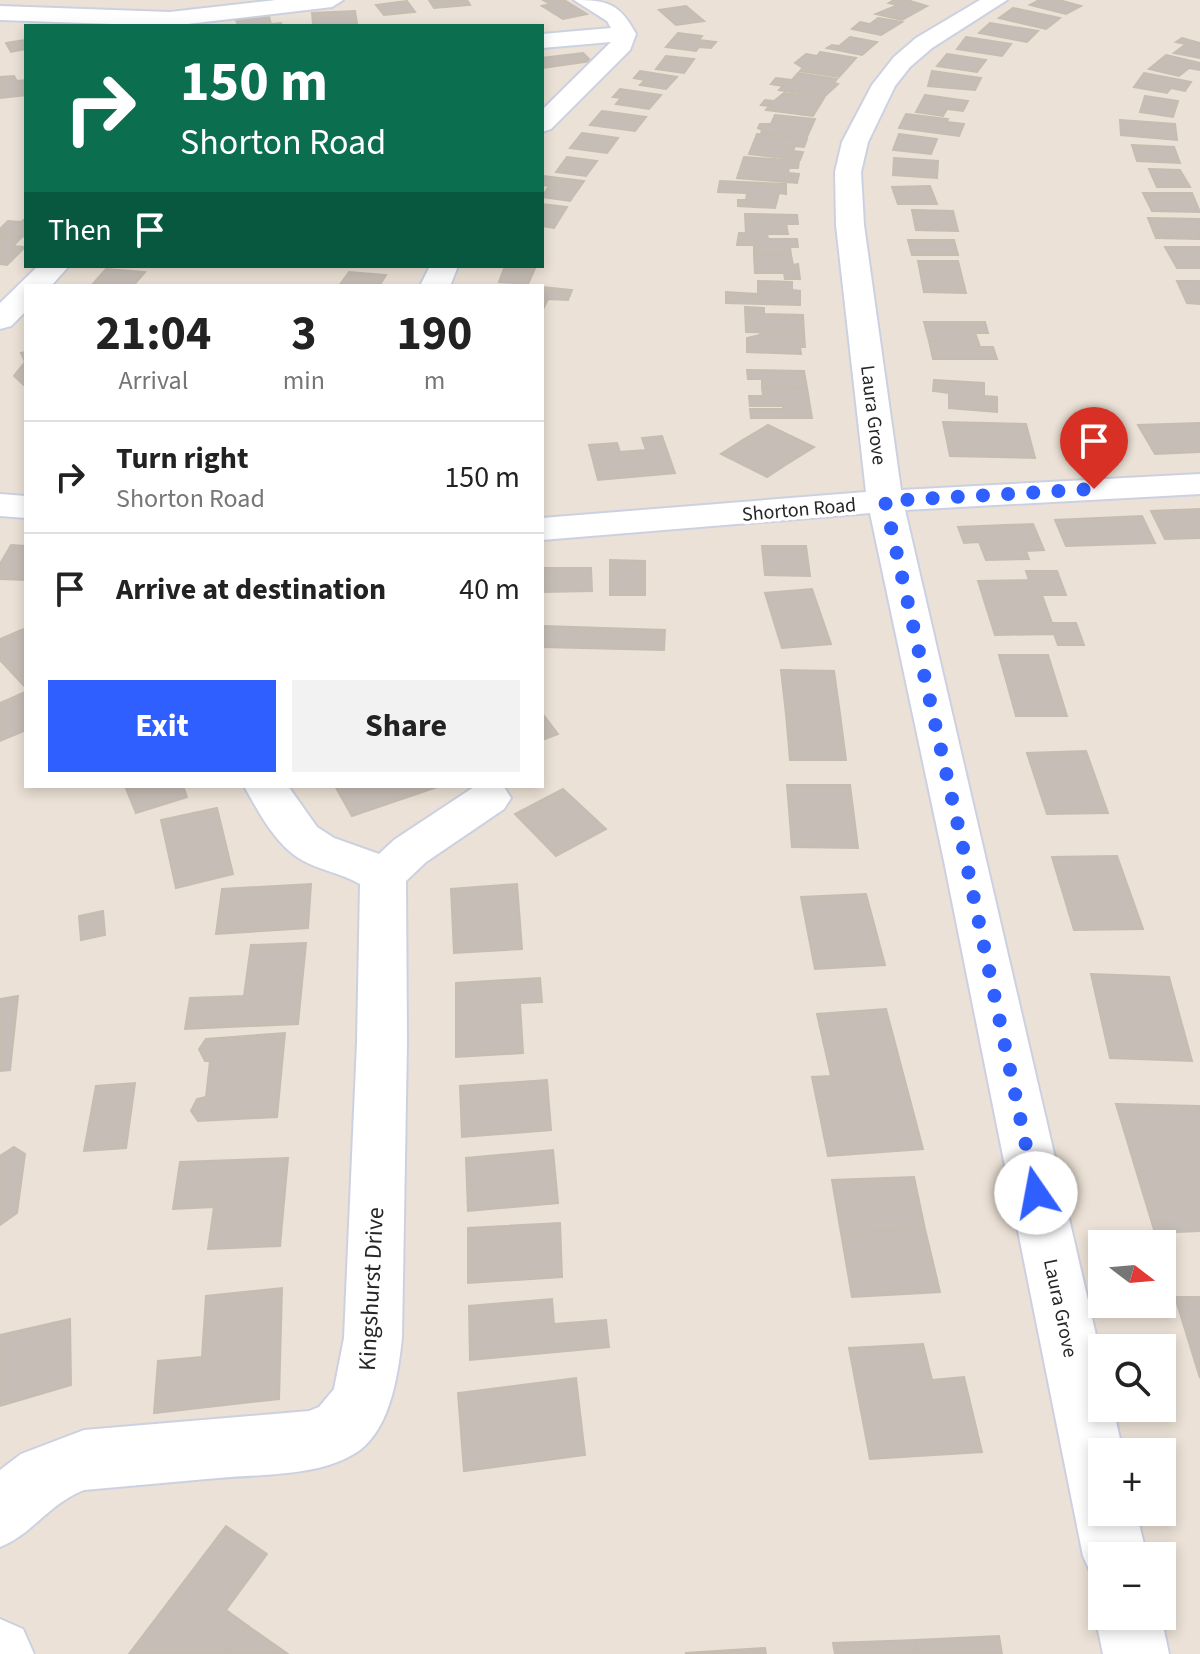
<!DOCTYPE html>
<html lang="en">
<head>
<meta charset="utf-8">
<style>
	:root { --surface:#fff; --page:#f2f2f2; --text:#222; --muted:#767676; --line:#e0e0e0; --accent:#2f5fff }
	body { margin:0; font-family:"Source Sans 3",sans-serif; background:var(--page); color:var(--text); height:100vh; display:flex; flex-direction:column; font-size:30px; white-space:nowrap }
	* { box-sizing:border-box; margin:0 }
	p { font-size:26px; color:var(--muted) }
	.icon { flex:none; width:44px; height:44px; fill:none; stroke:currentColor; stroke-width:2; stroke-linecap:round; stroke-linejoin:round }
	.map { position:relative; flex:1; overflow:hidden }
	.sheet { position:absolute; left:24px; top:284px; width:520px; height:504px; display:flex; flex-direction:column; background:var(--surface); border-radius:0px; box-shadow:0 4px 12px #0003 }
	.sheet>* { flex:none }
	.guide { position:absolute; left:24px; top:24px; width:520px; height:244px; border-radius:0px; box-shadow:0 4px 12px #0003; background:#0b6e4f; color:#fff; overflow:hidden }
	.needle { width:52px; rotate:106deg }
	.fabs { position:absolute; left:1088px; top:1230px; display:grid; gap:16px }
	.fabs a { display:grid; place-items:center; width:88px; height:88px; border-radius:0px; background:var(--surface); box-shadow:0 4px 12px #0003; font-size:40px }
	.pin { position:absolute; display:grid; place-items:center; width:68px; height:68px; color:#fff; margin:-82px -34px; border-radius:50% 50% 50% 0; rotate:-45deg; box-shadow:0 0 8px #0007 }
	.pin .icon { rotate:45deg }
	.me { position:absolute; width:88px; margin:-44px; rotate:348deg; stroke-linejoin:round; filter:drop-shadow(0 0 6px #0008) }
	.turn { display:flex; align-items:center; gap:28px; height:168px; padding:0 24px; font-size:36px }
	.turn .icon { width:104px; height:104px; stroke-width:2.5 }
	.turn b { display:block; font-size:56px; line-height:68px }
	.then { display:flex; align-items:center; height:76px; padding:0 24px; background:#0003; gap:16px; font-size:30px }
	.eta { display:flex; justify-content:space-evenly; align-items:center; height:136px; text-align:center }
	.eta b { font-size:48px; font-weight:700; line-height:56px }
	.button { display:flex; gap:16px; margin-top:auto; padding:16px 24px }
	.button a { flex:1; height:92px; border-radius:0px; background:var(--accent); color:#fff; font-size:32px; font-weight:700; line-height:92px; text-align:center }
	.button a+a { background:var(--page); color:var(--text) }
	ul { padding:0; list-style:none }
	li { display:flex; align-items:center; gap:24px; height:112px; padding:0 24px; border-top:2px solid var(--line) }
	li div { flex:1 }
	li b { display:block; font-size:30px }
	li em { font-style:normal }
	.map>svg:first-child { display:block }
	.building { fill:#c6beb6; stroke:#c6bdb0; stroke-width:2 }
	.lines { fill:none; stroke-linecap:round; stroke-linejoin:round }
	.street-casing { stroke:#ccd1e1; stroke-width:4 }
	.secondary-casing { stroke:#ccd1e1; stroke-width:4 }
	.street { fill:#fff; fill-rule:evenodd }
	.secondary { fill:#fff; fill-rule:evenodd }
	.route { stroke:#2f5fff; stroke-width:14; stroke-dasharray:0 25.2 }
	.labels { text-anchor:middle; stroke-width:7; stroke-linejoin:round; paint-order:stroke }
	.street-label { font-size:20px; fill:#262626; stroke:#fff }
	.near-street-label { font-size:24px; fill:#262626; stroke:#fff }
</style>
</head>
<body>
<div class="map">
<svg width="1200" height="1654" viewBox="0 0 1200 1654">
	<rect width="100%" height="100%" fill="#ebe1d6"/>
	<g class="building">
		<polygon points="429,0 467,0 470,5 434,8"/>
		<polygon points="543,0 564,0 587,14 563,19 542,6 550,4"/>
		<polygon points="894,0 907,0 927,6 902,20 876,14 898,5 889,3"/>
		<polygon points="1039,0 1059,0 1081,6 1066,14 1030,5"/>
		<polygon points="407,1 415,12 384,15 376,5"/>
		<polygon points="686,6 704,21 676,25 659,10"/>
		<polygon points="1013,8 1060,18 1046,29 999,18"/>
		<polygon points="355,11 357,24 313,24 312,13"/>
		<polygon points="269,17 271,24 281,23 282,26 238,26 236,20"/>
		<polygon points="878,18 902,22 881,35 852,29 860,22 870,24"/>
		<polygon points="990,23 1038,31 1027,42 979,33"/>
		<polygon points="678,33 702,36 699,40 716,42 711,48 699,47 696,51 666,47"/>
		<polygon points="850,37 877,42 862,55 827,48 832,45 839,46"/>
		<polygon points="966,37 1011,44 1002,56 957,49"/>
		<polygon points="1182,38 1200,43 1200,58 1174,53 1186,44 1176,42"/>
		<polygon points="26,40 26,49 11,52 6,43"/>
		<polygon points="820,52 856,58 839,77 800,71 803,68 795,63 806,54 817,56"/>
		<polygon points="583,53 591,61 542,68 542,58"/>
		<polygon points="947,54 986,60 977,72 937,66"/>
		<polygon points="1166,55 1200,63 1200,70 1189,68 1179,76 1149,69"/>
		<polygon points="666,56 694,59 684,73 656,69"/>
		<polygon points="640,71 677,77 666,89 640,85 645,80 634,78"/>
		<polygon points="932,71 981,78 975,90 928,86"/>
		<polygon points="798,73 837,79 834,83 838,84 824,97 779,90 783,86 771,84 776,78 792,80"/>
		<polygon points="1144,73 1191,82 1185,91 1171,88 1167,93 1134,87"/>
		<polygon points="14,76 17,81 26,80 26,95 0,98 0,77"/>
		<polygon points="620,89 661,95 649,109 616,104 621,98 613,97"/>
		<polygon points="784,93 824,98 813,116 766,110 769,106 761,105 765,100 774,101"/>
		<polygon points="925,95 968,101 963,111 947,109 943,116 916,112"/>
		<polygon points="1145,96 1178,101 1173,117 1140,112"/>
		<polygon points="602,111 646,117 635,131 590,125"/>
		<polygon points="906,114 948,119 947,122 964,124 959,136 899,128"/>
		<polygon points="775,115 815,119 806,139 761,134 762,130 758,128 760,124 771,124"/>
		<polygon points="1120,120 1175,124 1177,140 1121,135"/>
		<polygon points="582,133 618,138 607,153 570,148"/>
		<polygon points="757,134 807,139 804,147 795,146 793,151 803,152 800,160 749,154"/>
		<polygon points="899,134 937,139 931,154 893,150"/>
		<polygon points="1132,145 1174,147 1180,163 1137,161"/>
		<polygon points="567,157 597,161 586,176 556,172"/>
		<polygon points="744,157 799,161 798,168 789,168 788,173 799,174 797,183 737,178"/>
		<polygon points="894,158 938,161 937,178 893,175"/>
		<polygon points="1149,169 1180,170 1190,187 1157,187"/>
		<polygon points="543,176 584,181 570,201 542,197 549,186 542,185"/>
		<polygon points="720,181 786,184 786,194 779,193 775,208 738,206 738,200 746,200 747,193 718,192"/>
		<polygon points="930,186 937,204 898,204 892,187"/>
		<polygon points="1143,193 1192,193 1200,212 1152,211"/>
		<polygon points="542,204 567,207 554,228 542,226"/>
		<polygon points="912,210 953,211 958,231 916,230"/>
		<polygon points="745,214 797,215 798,224 786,224 788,234 746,234"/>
		<polygon points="26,218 26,237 0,234 0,229 8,221 21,222"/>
		<polygon points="1148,218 1200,219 1200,239 1156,238"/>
		<polygon points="739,233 767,234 768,239 797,239 798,247 790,247 791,255 754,255 754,245 737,245"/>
		<polygon points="0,235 21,238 13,246 25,247 7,265 0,264"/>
		<polygon points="908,240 954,240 958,255 912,255"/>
		<polygon points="1165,247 1200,247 1200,268 1177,268"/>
		<polygon points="754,255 791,255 793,265 798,264 800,279 785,279 784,273 755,273"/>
		<polygon points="918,261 958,261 966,293 924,292"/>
		<polygon points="505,266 536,266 528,284 499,282"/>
		<polygon points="106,269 145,272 133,286 91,286"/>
		<polygon points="349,272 386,275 379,286 339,286"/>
		<polygon points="758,281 792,282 792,290 800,291 800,305 726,303 726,292 758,294"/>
		<polygon points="1177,281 1200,281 1200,304 1187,303"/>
		<polygon points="542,287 572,290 568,300 548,299 542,311"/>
		<polygon points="745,307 764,308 764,314 803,315 804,333 746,332"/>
		<polygon points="924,322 985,322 988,333 975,333 978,341 929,341"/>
		<polygon points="760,331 804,333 805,347 800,347 801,354 747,352 747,338 760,335"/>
		<polygon points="929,341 978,341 980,347 993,347 997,359 933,359"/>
		<polygon points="26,352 26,387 14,376 25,362 21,353"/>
		<polygon points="747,370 804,371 807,388 762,387 762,379 748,379"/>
		<polygon points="934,380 984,383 984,396 997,397 997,412 949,408 949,393 933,391"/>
		<polygon points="762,387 807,388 812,418 751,418 750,409 783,409 783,406 750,406 749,396 763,396"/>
		<polygon points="943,422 1026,424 1035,458 950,456"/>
		<polygon points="1200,423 1200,452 1155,454 1138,425"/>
		<polygon points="768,425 814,447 790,462 743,440"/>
		<polygon points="662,436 675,473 598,480 589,445 617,443 620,452 646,450 642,438"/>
		<polygon points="743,440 790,462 767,477 721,454"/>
		<polygon points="1200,509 1200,538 1165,539 1151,511"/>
		<polygon points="1142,516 1155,543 1066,546 1055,520"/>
		<polygon points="1033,524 1044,550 1026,551 1029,559 986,560 979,542 964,543 958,527"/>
		<polygon points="11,545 26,546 26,580 0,579 0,564"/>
		<polygon points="762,546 806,546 810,576 765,575"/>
		<polygon points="610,560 645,561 645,595 610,595"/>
		<polygon points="542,568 591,568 592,591 542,592"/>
		<polygon points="1026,571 1057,571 1066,595 1042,595 1052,623 1076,623 1084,645 1058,645 1054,634 995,635 978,581 1029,580"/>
		<polygon points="812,589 831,644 782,648 765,593"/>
		<polygon points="543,626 665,630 664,650 542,647"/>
		<polygon points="26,628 26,688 0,660 0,639"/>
		<polygon points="999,655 1048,655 1067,716 1016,716"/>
		<polygon points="781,670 834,671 840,714 786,714"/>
		<polygon points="25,692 26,730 0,741 0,703"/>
		<polygon points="542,713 558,734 542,740"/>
		<polygon points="786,714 840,714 846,760 790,760"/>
		<polygon points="1086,751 1108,813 1047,814 1027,753"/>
		<polygon points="787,785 850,785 858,848 792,847"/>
		<polygon points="125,786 183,786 187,797 136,813"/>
		<polygon points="335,786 440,786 352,816"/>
		<polygon points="563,789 606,829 556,856 515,814"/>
		<polygon points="217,808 233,874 176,888 161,820"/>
		<polygon points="1117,856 1143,929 1074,930 1052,857"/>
		<polygon points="311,884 308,928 216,934 222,889"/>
		<polygon points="517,884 522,949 454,953 451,889"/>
		<polygon points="866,894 885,965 815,969 801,897"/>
		<polygon points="103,911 105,935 81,940 79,916"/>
		<polygon points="306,943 298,1024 185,1029 190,998 244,996 251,945"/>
		<polygon points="1091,974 1169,977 1192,1061 1110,1058"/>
		<polygon points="540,978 542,1002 520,1003 523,1053 456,1057 456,983"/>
		<polygon points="18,996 10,1070 0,1071 0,999"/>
		<polygon points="886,1009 923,1149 828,1156 812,1077 831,1076 817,1014"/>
		<polygon points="285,1033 277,1117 198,1121 191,1111 197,1099 206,1097 210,1061 205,1061 199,1049 206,1039"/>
		<polygon points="547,1080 551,1130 462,1137 460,1086"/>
		<polygon points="135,1083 126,1148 84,1151 96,1086"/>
		<polygon points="1116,1104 1200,1106 1200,1231 1155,1233"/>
		<polygon points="14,1147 25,1154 17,1213 0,1225 0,1156"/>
		<polygon points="553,1150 558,1203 468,1211 466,1158"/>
		<polygon points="288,1158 280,1246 208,1249 214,1207 173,1209 180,1162"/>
		<polygon points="914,1177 925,1229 841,1233 832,1180"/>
		<polygon points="560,1223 562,1277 468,1283 468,1228"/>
		<polygon points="925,1229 940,1292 852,1297 841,1233"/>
		<polygon points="282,1288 279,1399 154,1413 158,1361 202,1357 206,1296"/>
		<polygon points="1175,1297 1200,1297 1200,1378"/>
		<polygon points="552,1299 554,1324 606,1320 609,1347 470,1360 469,1306"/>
		<polygon points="70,1319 71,1385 0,1406 0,1335"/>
		<polygon points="923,1344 932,1380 964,1377 982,1452 870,1459 849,1348"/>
		<polygon points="576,1378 585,1455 464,1471 458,1393"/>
		<polygon points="226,1526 267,1554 226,1610 248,1626 226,1654 129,1654"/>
		<polygon points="248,1626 288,1654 226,1654"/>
		<polygon points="999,1636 1002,1654 918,1654 916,1640"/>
		<polygon points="916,1640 918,1654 835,1654 833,1643"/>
		<polygon points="765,1648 766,1654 685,1653"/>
	</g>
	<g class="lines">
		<g class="street-casing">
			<g id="street">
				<polygon points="276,0 343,0 332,7 170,26 0,20 0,6 170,12"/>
				<path d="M 574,0 C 608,0 620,4 636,34 L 630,50 L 551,129 L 542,132 L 542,110 L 611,42 L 542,48 L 542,34 L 611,28 L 607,21 Z"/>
				<polygon points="980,0 1007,0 932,48 910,67 895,86 868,142 861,172 864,225 901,490 1200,474 1200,494 905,510 1102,1361 1102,1408 1113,1408 1123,1452 1102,1452 1102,1512 1136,1512 1147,1556 1102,1556 1102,1582 1093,1578 1083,1556 944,861 870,513 542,540 542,518 866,492 836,225 835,172 842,142 872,85 894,57 916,38"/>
				<polygon points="38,266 69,266 51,286 26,286 26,311 11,326 0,329 0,303"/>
				<polygon points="430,266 458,266 450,286 420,286"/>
				<polygon points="0,494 26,496 26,518 0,516"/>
				<path d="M 244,786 L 288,786 L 317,827 L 334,838 L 379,854 L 394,840 L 474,787 L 504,787 L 511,798 L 504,809 L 426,862 L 406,881 L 407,1042 L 402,1338 C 398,1374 391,1426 360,1450 C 322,1477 262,1474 218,1478 C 173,1482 129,1486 84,1490 C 48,1504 33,1534 0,1547 L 0,1470 L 21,1454 L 84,1430 L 309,1411 L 319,1407 L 334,1389 L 344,1338 L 357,1042 L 360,884 C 341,873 319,870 302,860 C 276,846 258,811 244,786 Z"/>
				<polygon points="1102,1600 1102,1616 1161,1616 1169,1654 1103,1654 1095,1616"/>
			</g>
		</g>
		<g class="secondary-casing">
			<polygon id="secondary" points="0,1619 23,1629 34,1654 0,1654"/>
		</g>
		<use href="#street" class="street"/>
		<use href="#secondary" class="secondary"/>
	</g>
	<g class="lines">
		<polyline class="route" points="1036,1193 966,861 885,501 1094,489"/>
	</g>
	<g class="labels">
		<g class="street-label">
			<text transform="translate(874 415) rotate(83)" y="7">Laura Grove</text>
			<text transform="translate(799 509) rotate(-5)" y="7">Shorton Road</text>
			<text transform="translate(1061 1308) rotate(78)" y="7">Laura Grove</text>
		</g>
		<g class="near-street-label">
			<text transform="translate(371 1289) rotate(-87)" y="8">Kingshurst Drive</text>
		</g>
	</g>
</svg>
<div class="fabs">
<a><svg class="needle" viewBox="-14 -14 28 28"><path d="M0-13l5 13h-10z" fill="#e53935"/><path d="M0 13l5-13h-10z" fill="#767676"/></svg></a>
<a><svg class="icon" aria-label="search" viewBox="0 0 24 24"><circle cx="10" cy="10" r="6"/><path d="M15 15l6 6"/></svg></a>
<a>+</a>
<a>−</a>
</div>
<div class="pin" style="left:1094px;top:489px;background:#d93025"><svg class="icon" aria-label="arrive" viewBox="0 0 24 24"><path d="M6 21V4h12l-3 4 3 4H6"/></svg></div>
<svg class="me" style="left:1036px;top:1193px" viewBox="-20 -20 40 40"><circle r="19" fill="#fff"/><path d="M0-13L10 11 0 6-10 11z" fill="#2f5fff"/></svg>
<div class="guide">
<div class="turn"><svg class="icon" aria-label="right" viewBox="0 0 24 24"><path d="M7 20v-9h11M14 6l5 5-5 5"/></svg><div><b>150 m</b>Shorton Road</div></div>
<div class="then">Then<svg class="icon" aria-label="arrive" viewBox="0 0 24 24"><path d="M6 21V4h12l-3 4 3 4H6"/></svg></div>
</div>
<section class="sheet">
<div class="eta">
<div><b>21:04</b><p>Arrival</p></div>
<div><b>3</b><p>min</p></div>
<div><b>190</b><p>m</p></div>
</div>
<ul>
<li><svg class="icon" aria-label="right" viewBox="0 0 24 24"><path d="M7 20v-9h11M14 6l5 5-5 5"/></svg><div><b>Turn right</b><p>Shorton Road</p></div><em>150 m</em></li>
<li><svg class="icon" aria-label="arrive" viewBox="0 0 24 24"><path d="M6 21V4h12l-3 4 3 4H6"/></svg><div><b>Arrive at destination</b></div><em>40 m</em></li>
</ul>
<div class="button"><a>Exit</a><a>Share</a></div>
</section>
</div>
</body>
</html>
